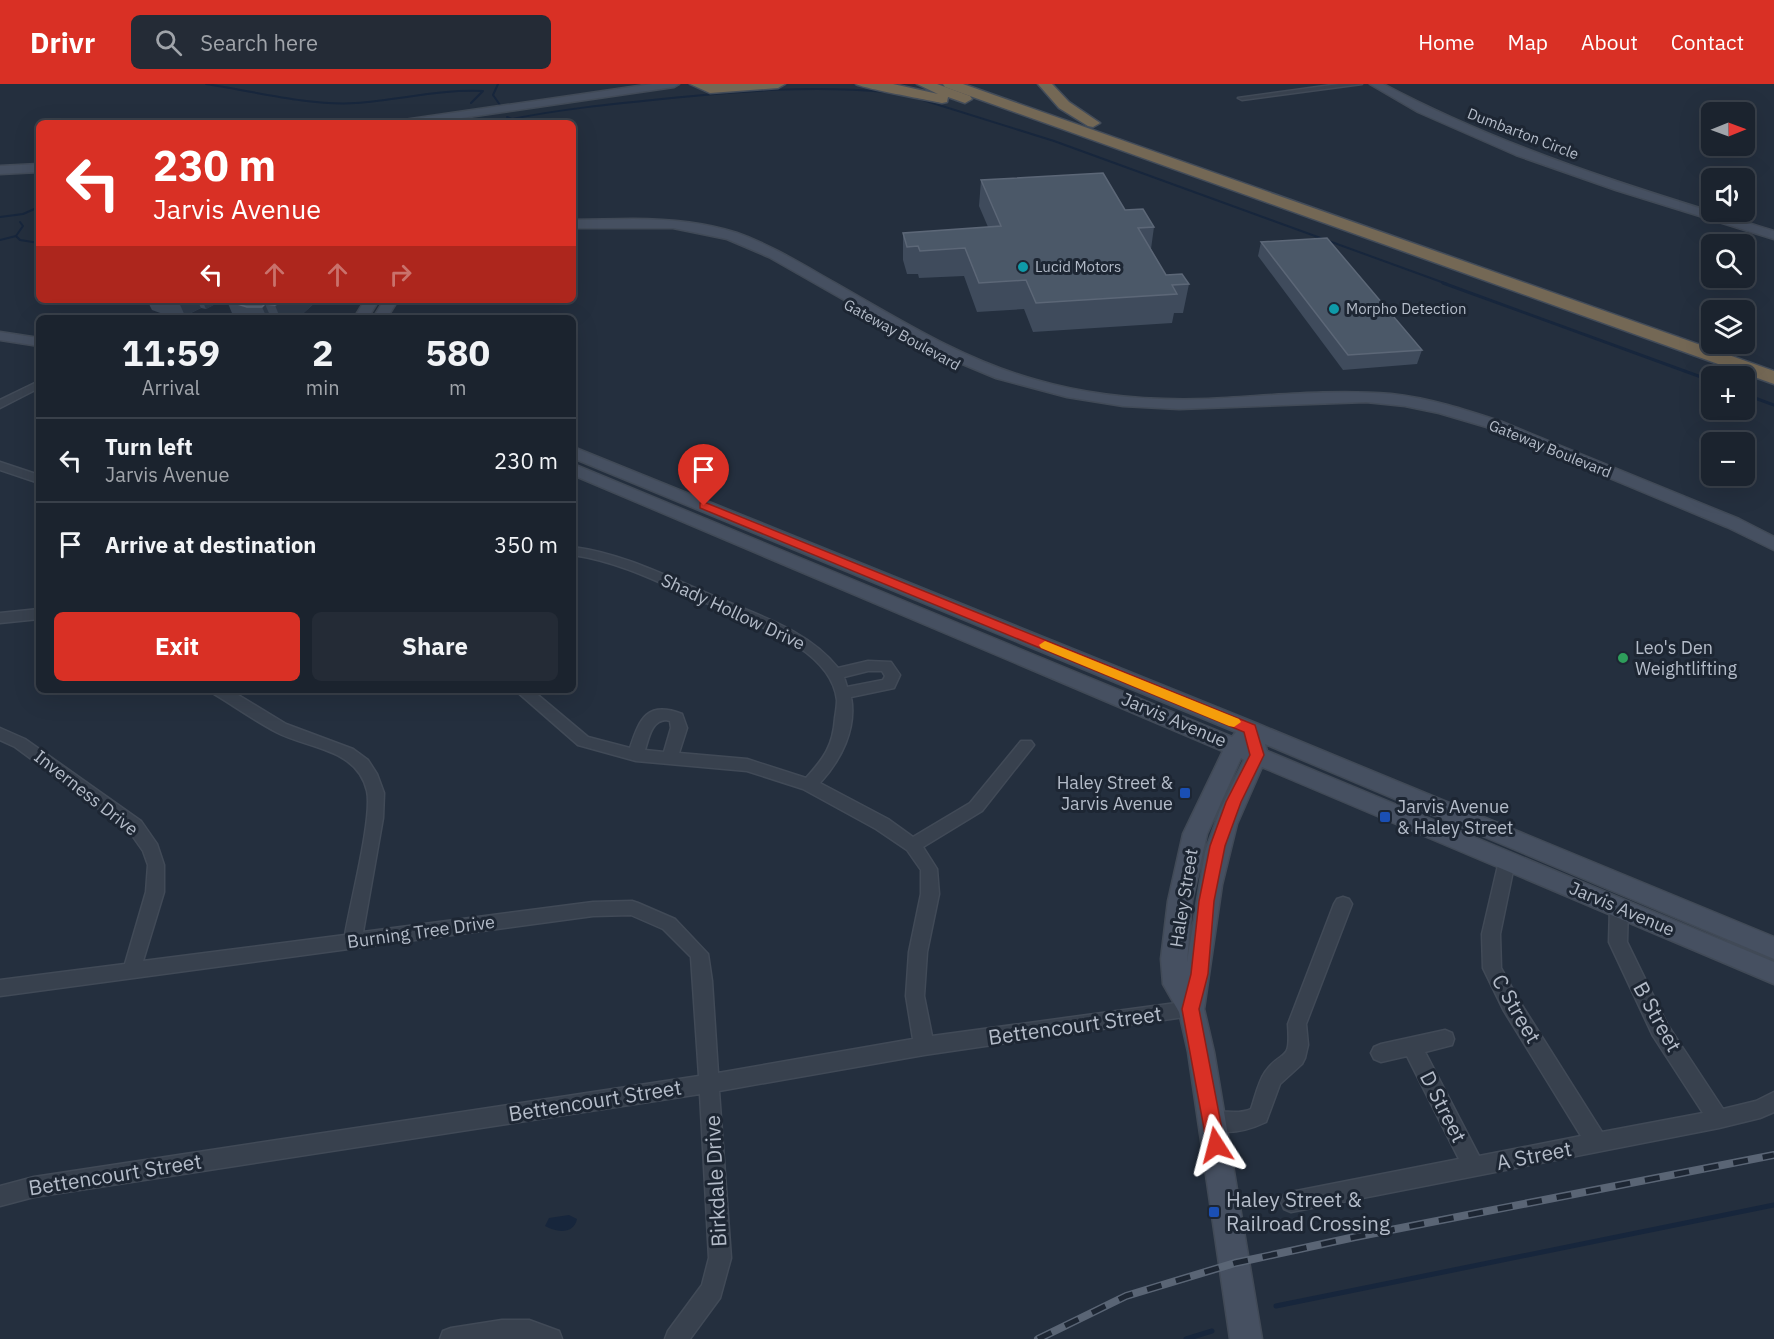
<!DOCTYPE html>
<html lang="en">
<head>
<meta charset="utf-8">
<style>
	:root { --surface:#1b232e; --page:#242b36; --text:#f1f3f6; --muted:#a0a4aa; --line:#39404a; --accent:#d93025 }
	body { margin:0; font-family:"IBM Plex Sans",sans-serif; background:var(--page); color:var(--text); height:100vh; display:flex; flex-direction:column; font-size:22px; white-space:nowrap }
	* { box-sizing:border-box; margin:0 }
	p { font-size:20px; color:var(--muted) }
	.icon { flex:none; width:33px; height:33px; fill:none; stroke:currentColor; stroke-width:2; stroke-linecap:round; stroke-linejoin:round }
	.map { position:relative; flex:1; overflow:hidden }
	.panel { position:absolute; left:36px; top:231px; width:540px; height:378px; display:flex; flex-direction:column; background:var(--surface); border-radius:9px; box-shadow:0 6px 24px #0002,0 0 0 2px var(--line) }
	.panel>* { flex:none }
	.top-card { position:absolute; left:36px; top:36px; width:540px; height:183px; border-radius:9px; box-shadow:0 6px 24px #0002,0 0 0 2px var(--line); background:#d93025; color:#fff; overflow:hidden }
	.needle { width:39px; rotate:89deg }
	.tools { position:absolute; left:1701px; top:18px; display:grid; gap:12px }
	.tools a { display:grid; place-items:center; width:54px; height:54px; border-radius:9px; background:var(--surface); box-shadow:0 6px 24px #0002,0 0 0 2px var(--line); font-size:30px }
	.pin { position:absolute; display:grid; place-items:center; width:51px; height:51px; color:#fff; margin:-62px -26px; border-radius:50% 50% 50% 0; rotate:-45deg; box-shadow:0 0 6px #0007 }
	.pin .icon { rotate:45deg }
	.me { position:absolute; width:66px; margin:-33px; rotate:351deg; stroke-linejoin:round; filter:drop-shadow(0 0 4px #0008) }
	.turn { display:flex; align-items:center; gap:21px; height:126px; padding:0 18px; font-size:27px }
	.turn .icon { width:78px; height:78px; stroke-width:2.5 }
	.turn b { display:block; font-size:42px; line-height:51px }
	.lanes { display:flex; align-items:center; height:57px; padding:0 18px; background:#0003; justify-content:center; gap:30px; direction:ltr }
	.lanes .off { opacity:.35 }
	.eta { display:flex; justify-content:space-evenly; align-items:center; height:102px; text-align:center }
	.eta b { font-size:36px; font-weight:700; line-height:42px }
	.cta { display:flex; gap:12px; margin-top:auto; padding:12px 18px }
	.cta a { flex:1; height:69px; border-radius:9px; background:var(--accent); color:#fff; font-size:24px; font-weight:700; line-height:69px; text-align:center }
	.cta a+a { background:var(--page); color:var(--text) }
	ul { padding:0; list-style:none }
	li { display:flex; align-items:center; gap:18px; height:84px; padding:0 18px; border-top:2px solid var(--line) }
	li div { flex:1 }
	li b { display:block; font-size:22px }
	li em { font-style:normal }
	header { display:flex; align-items:center; gap:36px; box-sizing:border-box; height:84px; padding:0 30px; background:var(--accent); color:#fff }
	header strong { font-size:28px }
	nav { display:flex; gap:33px; margin-inline-start:auto; font-size:21px }
	.search { width:420px; height:54px; background:var(--page); display:flex; align-items:center; gap:15px; box-sizing:border-box; padding:0 21px; border-radius:9px; color:var(--muted); font-size:22px }
	.map>svg:first-child { display:block }
	.water { fill:#17263c }
	.lines { fill:none; stroke-linecap:round; stroke-linejoin:round }
	.stream-far2 { stroke:#17263c; stroke-width:2 }
	.stream-far1 { stroke:#17263c; stroke-width:3 }
	.stream { stroke:#17263c; stroke-width:5 }
	.street-casing { stroke:#414a57; stroke-width:3 }
	.secondary-casing { stroke:#414a57; stroke-width:3 }
	.highway-casing { stroke:#434c59; stroke-width:3 }
	.street { fill:#38414e; fill-rule:evenodd }
	.secondary { fill:#465061; fill-rule:evenodd }
	.highway { fill:#746855; fill-rule:evenodd }
	.rail-casing { stroke:#5a6575; stroke-width:8 }
	.rail { stroke:#1d2633; stroke-width:5; stroke-dasharray:15; stroke-linecap:butt }
	.wall { fill:#3f4b5c }
	.shaded-wall { fill:#2f3b4b }
	.building { fill:#4b5868; stroke:#5c6777; stroke-width:1.5 }
	.route { fill:#d93025; stroke:#8d1f18; stroke-width:1.5 }
	.slow { fill:#f59e0b }
	.culture-dot { fill:#0f9aa8; stroke:#1d2633; stroke-width:2 }
	.leisure-dot { fill:#2e9e5b; stroke:#1d2633; stroke-width:2 }
	.transit-dot { fill:#1a4fb4; stroke:#1d2633; stroke-width:2 }
	.labels { text-anchor:middle; stroke-width:6; stroke-linejoin:round; paint-order:stroke }
	.far-street-label { font-size:15px; fill:#b4bcc9; stroke:#1d2633 }
	.far-poi-label { font-size:15px; fill:#b4bcc9; stroke:#1d2633; text-anchor:start }
	.street-label { font-size:18px; fill:#b4bcc9; stroke:#1d2633 }
	.poi-label { font-size:18px; fill:#b4bcc9; stroke:#1d2633; text-anchor:start }
	.near-street-label { font-size:21px; fill:#b4bcc9; stroke:#1d2633 }
	.near-poi-label { font-size:21px; fill:#b4bcc9; stroke:#1d2633; text-anchor:start }
</style>
</head>
<body>
<header>
<strong>Drivr</strong>
<div class="search"><svg class="icon" aria-label="search" viewBox="0 0 24 24"><circle cx="10" cy="10" r="6"/><path d="M15 15l6 6"/></svg>Search here</div>
<nav><a>Home</a><a>Map</a><a>About</a><a>Contact</a></nav>
</header>
<div class="map">
<svg width="1774" height="1255" viewBox="0 0 1774 1255">
	<rect width="100%" height="100%" fill="#242f3e"/>
	<path class="water" d="M 569,1131 L 577,1135 C 574,1150 557,1149 545,1142 L 549,1134 Z"/>
	<g class="lines">
		<g class="stream-far2">
			<path d="M 206,0 C 253,7 308,22 356,19 C 399,16 440,5 483,7 L 471,19"/>
			<polyline points="498,0 493,11 500,21"/>
			<polyline points="910,12 1054,57 1447,200"/>
			<path d="M 507,33 L 512,35 C 562,25 612,20 662,15 C 737,7 812,1 887,8"/>
			<polyline points="0,133 23,130 39,123"/>
			<polyline points="20,138 23,142 16,152 20,156 39,159"/>
			<polyline points="0,156 16,152"/>
		</g>
		<g class="stream-far1">
			<polyline points="1443,199 1712,297"/>
			<polyline points="50,216 50,219"/>
			<polyline points="1744,310 1774,321"/>
		</g>
		<g class="stream">
			<polyline points="1276,1222 1774,1121"/>
			<polyline points="1186,1255 1212,1247"/>
		</g>
		<g class="street-casing">
			<g id="street">
				<polygon points="1339,0 1362,0 1242,16 1238,14"/>
				<polygon points="39,297 39,304 0,324 0,316"/>
				<polygon points="0,378 39,391 39,399 0,386"/>
				<path d="M 573,463 C 625,470 668,493 716,513 C 759,532 808,546 838,584 L 868,577 L 891,578 L 900,591 L 894,604 L 851,613 C 857,645 841,676 820,699 L 888,735 L 913,753 L 970,719 L 1021,657 L 1031,657 L 1034,661 L 1031,665 L 982,727 L 923,763 L 937,785 L 939,810 L 927,868 L 924,912 L 932,952 L 1191,917 L 1198,919 L 1200,925 L 1198,931 L 924,971 L 719,1007 L 731,1174 L 720,1214 L 690,1255 L 665,1255 L 668,1247 L 702,1201 L 709,1174 L 700,1010 L 34,1113 L 0,1122 L 0,1102 L 34,1093 L 699,992 L 691,873 L 663,845 L 631,831 L 593,832 L 0,912 L 0,896 L 125,880 L 146,808 L 148,781 L 143,767 L 129,747 L 15,663 L 0,656 L 0,644 L 25,655 L 141,737 L 157,760 L 164,781 L 164,808 L 143,877 L 345,851 C 350,820 373,732 367,707 C 357,664 308,665 276,648 C 255,637 234,622 214,610 L 212,606 L 230,606 L 286,640 L 353,665 L 368,676 L 377,690 L 384,709 L 383,734 L 363,848 L 593,818 L 632,817 L 638,819 L 675,835 L 708,870 L 712,897 L 718,989 L 913,955 L 906,912 L 909,868 L 921,810 L 921,786 L 907,766 L 876,745 L 803,705 L 747,687 L 636,677 L 578,661 L 515,606 L 532,606 L 588,653 L 630,664 C 640,633 648,617 682,630 L 687,644 L 679,669 L 747,675 L 806,694 C 824,674 833,662 835,634 C 836,628 837,621 837,616 C 831,562 747,538 706,519 C 662,500 621,478 573,471 ZM 868,587 L 882,587 L 885,592 L 883,596 L 847,603 L 844,593 ZM 666,636 L 670,637 L 671,644 L 664,668 L 645,666 C 649,654 651,637 666,636 Z"/>
				<polygon points="39,525 39,535 0,539 0,529"/>
				<polygon points="1507,770 1513,772 1515,777 1500,850 1501,884 1518,915 1602,1048 1703,1029 1653,952 1609,858 1610,823 1613,818 1619,816 1625,818 1628,823 1627,858 1667,940 1723,1025 1756,1017 1774,1008 1774,1028 1760,1034 1719,1044 1291,1128 1284,1125 1281,1118 1284,1111 1291,1108 1459,1075 1407,972 1381,978 1374,975 1371,969 1374,963 1381,960 1445,946 1452,949 1454,955 1452,961 1425,968 1479,1072 1581,1052 1504,927 1483,884 1482,850 1499,777 1501,772"/>
				<path d="M 1343,813 L 1349,815 L 1352,820 L 1306,940 L 1308,961 L 1305,974 L 1302,980 L 1280,1000 L 1266,1038 C 1247,1047 1226,1052 1205,1044 L 1202,1037 L 1205,1030 C 1220,1024 1237,1032 1251,1025 C 1255,1014 1258,998 1265,988 C 1283,963 1291,981 1288,940 L 1334,820 L 1337,815 Z"/>
				<polygon points="502,1236 529,1236 559,1247 562,1255 440,1255 443,1247 451,1244"/>
			</g>
		</g>
		<g class="secondary-casing">
			<g id="secondary">
				<polygon points="652,0 679,0 674,3 427,39 398,39 404,36"/>
				<path d="M 1370,0 L 1383,0 C 1507,66 1640,106 1774,147 L 1774,155 L 1616,106 L 1516,71 L 1418,28 Z"/>
				<polygon points="39,80 39,88 0,90 0,82"/>
				<path d="M 633,135 C 668,135 703,138 737,149 C 771,161 803,181 835,199 C 900,236 963,276 1036,296 C 1091,312 1151,317 1208,315 C 1269,312 1330,305 1391,310 C 1429,314 1466,326 1502,338 L 1739,435 L 1774,453 L 1774,466 L 1727,443 L 1490,344 L 1439,329 L 1405,322 L 1366,318 L 1179,325 L 1123,322 L 1067,313 L 996,294 L 941,271 L 769,173 L 727,155 L 673,144 L 573,144 L 573,136 Z"/>
				<polygon points="365,216 379,216 368,234 354,234"/>
				<polygon points="384,216 398,216 387,234 373,234"/>
				<polygon points="0,248 39,254 39,262 0,256"/>
				<path d="M 573,363 L 1258,640 L 1774,853 L 1774,875 L 1265,660 L 1267,667 L 1774,878 L 1774,900 L 1262,683 L 1237,740 L 1222,801 L 1204,925 L 1214,968 L 1262,1255 L 1230,1255 L 1188,968 L 1179,928 L 1163,900 L 1161,875 L 1168,817 L 1183,750 L 1223,667 L 573,391 L 573,380 L 1232,653 L 1236,648 L 573,374 ZM 1241,674 L 1244,676 L 1220,726 L 1205,768 L 1187,878 L 1192,817 L 1207,750 Z"/>
			</g>
		</g>
		<g class="highway-casing">
			<g id="highway">
				<polygon points="690,0 785,0 778,4 710,9"/>
				<path d="M 856,0 L 893,0 L 938,10 L 917,0 L 937,0 L 970,12 L 972,15 L 965,19 L 948,13 L 947,18 L 942,19 C 929,16 861,4 856,0 Z"/>
				<polygon points="943,0 963,0 1774,287 1774,300 945,3"/>
				<polygon points="1038,0 1052,0 1069,18 1100,39 1093,43 1088,42 1059,24"/>
			</g>
		</g>
		<use href="#street" class="street"/>
		<use href="#secondary" class="secondary"/>
		<use href="#highway" class="highway"/>
		<g class="rail-casing">
			<polyline id="rail" points="1038,1255 1126,1212 1235,1179 1355,1153 1774,1071"/>
		</g>
		<use href="#rail" class="rail"/>
	</g>
	<g class="wall">
		<polygon points="981,96 1125,126 1154,143 1151,165 1166,191 1189,200 1183,229 1174,229 1172,239 1033,248 1024,225 977,228 964,192 919,194 918,190 907,190 903,176 903,149 988,143 979,122"/>
		<polygon points="1261,158 1422,266 1417,280 1343,286 1258,172"/>
		<polygon points="147,216 223,216 206,225 201,224 185,232 163,230 152,226"/>
		<polygon points="318,216 298,234 234,234 227,217"/>
	</g>
	<g class="shaded-wall">
		<polygon points="178,216 197,216 201,224 185,232"/>
		<polygon points="202,216 223,216 206,225"/>
		<polygon points="288,216 318,216 298,234 280,234 275,221"/>
		<polygon points="265,220 271,234 267,234 262,223"/>
	</g>
	<g class="building">
		<polygon points="1103,89 1125,126 1143,125 1154,143 1138,144 1166,191 1182,190 1189,200 1172,201 1177,210 1036,219 1026,196 979,199 965,164 920,167 918,162 907,163 903,149 1001,142 981,96"/>
		<polygon points="1327,154 1422,266 1348,271 1261,158"/>
		<polygon points="228,216 288,216 275,221 265,220 262,223 247,223 227,217"/>
	</g>
	<polygon class="route" points="704,418 1255,641 1264,671 1241,718 1225,762 1214,817 1208,890 1199,925 1225,1061 1223,1067 1216,1070 1210,1067 1207,1061 1182,925 1191,890 1199,817 1210,762 1226,718 1250,671 1244,648 700,424 700,419"/>
	<polygon class="slow" points="1045,557 1239,635 1241,638 1234,643 1229,642 1041,564 1039,561"/>
	<g class="culture-dot">
		<circle cx="1023" cy="183" r="6"/>
		<circle cx="1334" cy="225" r="6"/>
	</g>
	<circle class="leisure-dot" cx="1623" cy="574" r="6"/>
	<g class="transit-dot">
		<rect x="1179" y="703" width="12" height="12" rx="3"/>
		<rect x="1379" y="727" width="12" height="12" rx="3"/>
		<rect x="1208" y="1122" width="12" height="12" rx="3"/>
	</g>
	<g class="labels">
		<g class="far-street-label">
			<text transform="translate(1523 50) rotate(21)" y="5">Dumbarton Circle</text>
			<text transform="translate(902 251) rotate(29)" y="5">Gateway Boulevard</text>
			<text transform="translate(1550 365) rotate(22)" y="5">Gateway Boulevard</text>
		</g>
		<g class="far-poi-label">
			<text x="1035" y="188">Lucid Motors</text>
			<text x="1346" y="230">Morpho Detection</text>
		</g>
		<g class="street-label">
			<text transform="translate(733 528) rotate(25)" y="6">Shady Hollow Drive</text>
			<text transform="translate(1174 636) rotate(23)" y="6">Jarvis Avenue</text>
			<text transform="translate(86 709) rotate(38)" y="6">Inverness Drive</text>
			<text transform="translate(1184 814) rotate(-81)" y="6">Haley Street</text>
			<text transform="translate(1622 825) rotate(23)" y="6">Jarvis Avenue</text>
			<text transform="translate(421 848) rotate(-8)" y="6">Burning Tree Drive</text>
		</g>
		<g class="poi-label">
			<text x="1635" y="570">Leo's Den<tspan x="1635" dy="21">Weightlifting</tspan></text>
			<text x="1173" y="705" text-anchor="end">Haley Street &amp;<tspan x="1173" dy="21">Jarvis Avenue</tspan></text>
			<text x="1397" y="729">Jarvis Avenue<tspan x="1397" dy="21">&amp; Haley Street</tspan></text>
		</g>
		<g class="near-street-label">
			<text transform="translate(1516 925) rotate(60)" y="7">C Street</text>
			<text transform="translate(1657 933) rotate(61)" y="7">B Street</text>
			<text transform="translate(1075 942) rotate(-8)" y="7">Bettencourt Street</text>
			<text transform="translate(595 1017) rotate(-9)" y="7">Bettencourt Street</text>
			<text transform="translate(1443 1023) rotate(63)" y="7">D Street</text>
			<text transform="translate(1534 1072) rotate(-11)" y="7">A Street</text>
			<text transform="translate(115 1091) rotate(-9)" y="7">Bettencourt Street</text>
			<text transform="translate(716 1097) rotate(-93)" y="7">Birkdale Drive</text>
		</g>
		<g class="near-poi-label">
			<text x="1226" y="1123">Haley Street &amp;<tspan x="1226" dy="24">Railroad Crossing</tspan></text>
		</g>
	</g>
</svg>
<div class="tools">
<a><svg class="needle" viewBox="-14 -14 28 28"><path d="M0-13l5 13h-10z" fill="#e53935"/><path d="M0 13l5-13h-10z" fill="#a0a4aa"/></svg></a>
<a><svg class="icon" aria-label="sound" viewBox="0 0 24 24"><path d="M4 9h4l5-4v14l-5-4H4zM17 9q2 3 0 6"/></svg></a>
<a><svg class="icon" aria-label="search" viewBox="0 0 24 24"><circle cx="10" cy="10" r="6"/><path d="M15 15l6 6"/></svg></a>
<a><svg class="icon" aria-label="layers" viewBox="0 0 24 24"><path d="M12 4l9 5-9 5-9-5zM3 14l9 5 9-5"/></svg></a>
<a>+</a>
<a>−</a>
</div>
<div class="pin" style="left:704px;top:422px;background:#d93025"><svg class="icon" aria-label="arrive" viewBox="0 0 24 24"><path d="M6 21V4h12l-3 4 3 4H6"/></svg></div>
<svg class="me" style="left:1216px;top:1061px" viewBox="-20 -20 40 40"><path d="M0-17L14 15 0 8-14 15z" fill="#d93025" stroke="#fff" stroke-width="4"/></svg>
<div class="top-card">
<div class="turn"><svg class="icon" aria-label="left" viewBox="0 0 24 24"><path d="M17 20v-9H6M10 6l-5 5 5 5"/></svg><div><b>230 m</b>Jarvis Avenue</div></div>
<div class="lanes"><svg class="icon" aria-label="left" viewBox="0 0 24 24"><path d="M17 20v-9H6M10 6l-5 5 5 5"/></svg><svg class="icon off" aria-label="ahead" viewBox="0 0 24 24"><path d="M12 20V5M6 11l6-6 6 6"/></svg><svg class="icon off" aria-label="ahead" viewBox="0 0 24 24"><path d="M12 20V5M6 11l6-6 6 6"/></svg><svg class="icon off" aria-label="right" viewBox="0 0 24 24"><path d="M7 20v-9h11M14 6l5 5-5 5"/></svg></div>
</div>
<section class="panel">
<div class="eta">
<div><b>11:59</b><p>Arrival</p></div>
<div><b>2</b><p>min</p></div>
<div><b>580</b><p>m</p></div>
</div>
<ul>
<li><svg class="icon" aria-label="left" viewBox="0 0 24 24"><path d="M17 20v-9H6M10 6l-5 5 5 5"/></svg><div><b>Turn left</b><p>Jarvis Avenue</p></div><em>230 m</em></li>
<li><svg class="icon" aria-label="arrive" viewBox="0 0 24 24"><path d="M6 21V4h12l-3 4 3 4H6"/></svg><div><b>Arrive at destination</b></div><em>350 m</em></li>
</ul>
<div class="cta"><a>Exit</a><a>Share</a></div>
</section>
</div>
</body>
</html>
